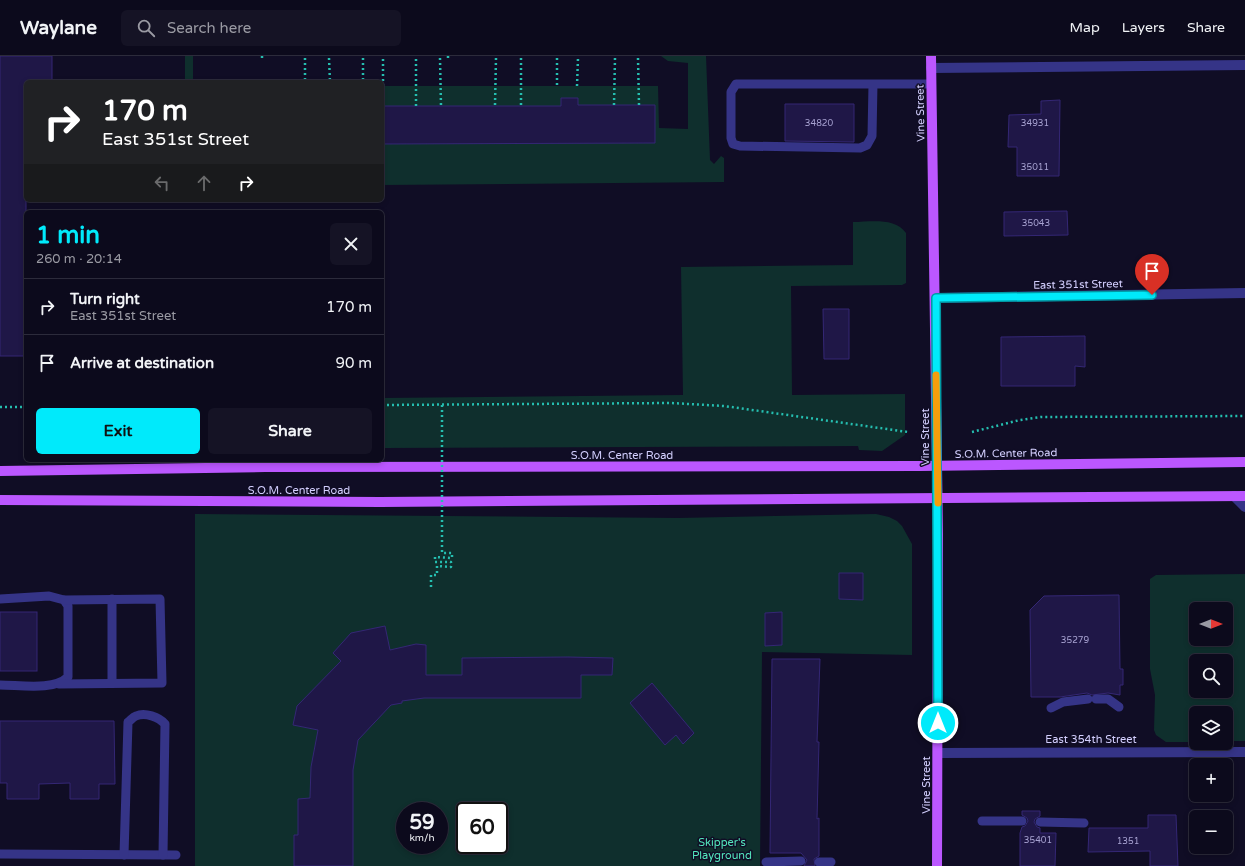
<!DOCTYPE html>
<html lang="en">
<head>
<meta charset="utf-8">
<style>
	:root { --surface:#0c0a1c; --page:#151325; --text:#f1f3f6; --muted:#9a9aa3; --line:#2c2b3b; --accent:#00eafb }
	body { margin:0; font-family:"Varela Round",sans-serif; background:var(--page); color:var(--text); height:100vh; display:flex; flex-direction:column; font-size:15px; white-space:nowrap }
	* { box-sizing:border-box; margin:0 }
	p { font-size:13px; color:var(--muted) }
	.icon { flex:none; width:22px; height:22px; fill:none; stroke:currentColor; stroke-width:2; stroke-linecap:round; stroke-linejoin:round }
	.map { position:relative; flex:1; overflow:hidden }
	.panel { position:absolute; left:24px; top:154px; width:360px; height:252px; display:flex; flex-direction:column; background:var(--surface); border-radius:6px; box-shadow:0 2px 6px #0003,0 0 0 1px var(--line) }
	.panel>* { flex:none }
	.banner { position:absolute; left:24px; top:24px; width:360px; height:122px; border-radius:6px; box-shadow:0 2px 6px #0003,0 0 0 1px var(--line); background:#202124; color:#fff; overflow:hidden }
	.needle { width:26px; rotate:90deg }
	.fabs { position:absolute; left:1189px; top:546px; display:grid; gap:8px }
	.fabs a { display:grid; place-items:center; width:44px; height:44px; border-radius:6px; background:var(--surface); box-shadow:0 2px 6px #0003,0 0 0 1px var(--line); font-size:20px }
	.speed { position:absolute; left:396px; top:746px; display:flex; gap:8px; font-size:20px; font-weight:700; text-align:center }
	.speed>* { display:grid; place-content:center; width:52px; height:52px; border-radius:50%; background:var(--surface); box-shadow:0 2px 6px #0003,0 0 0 1px var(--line); line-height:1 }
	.speed small { font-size:10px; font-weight:400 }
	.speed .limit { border:2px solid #111; border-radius:6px; background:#fff; color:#111 }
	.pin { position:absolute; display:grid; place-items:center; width:34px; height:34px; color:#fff; margin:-41px -17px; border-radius:50% 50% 50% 0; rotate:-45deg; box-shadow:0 0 4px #0007 }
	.pin .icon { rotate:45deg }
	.me { position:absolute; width:44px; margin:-22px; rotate:0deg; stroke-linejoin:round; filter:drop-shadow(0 0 3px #0008) }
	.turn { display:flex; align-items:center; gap:14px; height:84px; padding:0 12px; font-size:18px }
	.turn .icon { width:52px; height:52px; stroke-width:2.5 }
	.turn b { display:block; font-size:28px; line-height:34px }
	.lanes { display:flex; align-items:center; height:38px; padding:0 12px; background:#0003; justify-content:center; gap:20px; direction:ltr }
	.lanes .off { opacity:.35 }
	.round { display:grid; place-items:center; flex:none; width:42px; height:42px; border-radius:6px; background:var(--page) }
	.headline { display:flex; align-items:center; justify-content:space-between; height:68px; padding:0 12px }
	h1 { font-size:24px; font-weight:700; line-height:30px; color:var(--accent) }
	.action { display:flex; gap:8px; margin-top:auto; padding:8px 12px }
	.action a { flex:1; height:46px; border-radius:6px; background:var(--accent); color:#111; font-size:16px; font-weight:700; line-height:46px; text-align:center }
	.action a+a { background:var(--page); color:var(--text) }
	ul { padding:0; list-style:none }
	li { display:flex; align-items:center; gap:12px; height:56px; padding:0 12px; border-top:1px solid var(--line) }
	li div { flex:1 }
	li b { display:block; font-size:15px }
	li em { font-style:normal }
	header { display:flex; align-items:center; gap:24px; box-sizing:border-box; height:56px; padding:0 20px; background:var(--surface); border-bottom:1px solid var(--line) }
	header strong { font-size:19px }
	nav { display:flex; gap:22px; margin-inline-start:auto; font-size:14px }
	.search { width:280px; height:36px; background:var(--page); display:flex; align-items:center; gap:10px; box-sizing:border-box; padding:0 14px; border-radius:6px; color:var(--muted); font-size:15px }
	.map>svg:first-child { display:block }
	.green { fill:#0f2f2d; fill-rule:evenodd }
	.building { fill:#1f1747; stroke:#342775 }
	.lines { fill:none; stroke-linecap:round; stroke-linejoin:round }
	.path { stroke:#25beb0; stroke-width:2.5; stroke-dasharray:2 3; stroke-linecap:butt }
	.lane { stroke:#353487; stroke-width:9 }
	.street { stroke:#353487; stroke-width:10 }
	.primary { stroke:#bb57ff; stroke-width:10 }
	.path-bridge { stroke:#25beb0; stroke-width:2.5; stroke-dasharray:2 3; stroke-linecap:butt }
	.route-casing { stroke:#0098a3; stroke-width:10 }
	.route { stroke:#00eafb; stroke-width:7 }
	.slow { stroke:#f59e0b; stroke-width:7 }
	.labels { text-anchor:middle; stroke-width:3; stroke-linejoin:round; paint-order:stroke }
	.number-label { font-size:9px; fill:#a7a2d1 }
	.street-label { font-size:11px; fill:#d4d0ff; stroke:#100d25 }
	.park-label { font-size:11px; fill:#53e8be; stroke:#100d25 }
</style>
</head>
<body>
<header>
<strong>Waylane</strong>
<div class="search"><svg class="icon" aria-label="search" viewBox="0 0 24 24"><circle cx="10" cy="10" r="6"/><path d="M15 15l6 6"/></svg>Search here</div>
<nav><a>Map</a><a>Layers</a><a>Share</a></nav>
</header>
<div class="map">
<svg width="1245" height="810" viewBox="0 0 1245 810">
	<rect width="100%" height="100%" fill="#100d25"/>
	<g class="green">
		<rect x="185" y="0" width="8" height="26"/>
		<polygon points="661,0 706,0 710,104 714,108 721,100 724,102 724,126 382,129 382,30 658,30 659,72 688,73 688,7 668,5"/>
		<path d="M 853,166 C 870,166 895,161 906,177 L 906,227 L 902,229 L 791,230 L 792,339 L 905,338 L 905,379 L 882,395 L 859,394 L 858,390 L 382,392 L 382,342 L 683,339 L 681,211 L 853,209 Z"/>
		<path d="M 195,458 L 678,462 L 876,458 L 889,461 L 897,465 L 902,470 L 912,488 L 912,599 L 762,596 L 760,810 L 195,810 ZM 405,755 L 439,755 L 439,789 L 405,789 ZM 465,755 L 499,755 L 499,789 L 465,789 Z"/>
		<path d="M 1245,518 L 1245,685 L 1226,685 L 1226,657 L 1196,657 L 1196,686 L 1166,686 L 1156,679 L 1154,674 L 1155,639 L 1150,613 L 1150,523 L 1156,519 ZM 1196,553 L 1226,553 L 1226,583 L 1196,583 ZM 1196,605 L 1226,605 L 1226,635 L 1196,635 Z"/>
	</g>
	<g class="building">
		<polygon points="0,0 52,0 52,26 26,26 26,300 0,300"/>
		<polygon points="561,42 578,42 578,49 655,49 655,87 382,88 382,50 561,50"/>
		<polygon points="1060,44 1059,120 1017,120 1017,91 1008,91 1009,59 1041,58 1041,45"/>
		<polygon points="785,48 854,48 854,86 785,85"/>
		<polygon points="1067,155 1068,179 1004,180 1004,156"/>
		<polygon points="823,253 849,253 849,303 824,303"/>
		<polygon points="1085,280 1085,311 1075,310 1075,330 1001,330 1001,281"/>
		<polygon points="839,517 863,517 863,544 839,543"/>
		<polygon points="1119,539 1120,613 1123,613 1123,629 1120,629 1120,639 1108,637 1092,639 1087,637 1060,641 1031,641 1030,554 1044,540"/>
		<rect x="0" y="556" width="37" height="59"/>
		<polygon points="782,556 782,589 765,590 765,557"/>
		<polygon points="385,570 390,594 416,588 426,589 426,619 462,619 462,602 568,601 613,602 612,619 581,619 581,642 424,642 402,645 402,647 391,649 358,684 353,714 353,810 294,810 294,779 298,779 298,743 310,742 311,711 318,674 293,669 297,650 341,605 333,597 351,577"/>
		<polygon points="772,603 820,603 817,686 819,686 817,763 819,762 819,800 814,803 815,810 804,810 807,804 801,797 770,797"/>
		<polygon points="652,627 694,677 683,688 676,679 665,689 630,647"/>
		<polygon points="0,665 114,665 115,728 99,728 99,743 70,743 70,727 39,728 39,743 7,743 7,727 0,727"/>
		<polygon points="1022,755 1040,755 1040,760 1035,763 1034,766 1037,771 1040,772 1040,777 1056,777 1055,810 1020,810 1020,777 1022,771 1025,770 1028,765 1027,762 1022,759"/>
		<polygon points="1148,759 1176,759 1178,810 1150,810 1150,795 1088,796 1089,772 1148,772"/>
	</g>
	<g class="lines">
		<g class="path">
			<polyline points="262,0 262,2"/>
			<polyline points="305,2 305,26"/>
			<polyline points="329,2 330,26"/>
			<polyline points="363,2 363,26"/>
			<polyline points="440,2 441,50"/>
			<polyline points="448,2 448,0"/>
			<polyline points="521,2 521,50"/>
			<polyline points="557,2 557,30"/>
			<polyline points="638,2 639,49"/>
			<polyline points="383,30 383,2"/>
			<polyline points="577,30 578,2"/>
			<polyline points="495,49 496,2"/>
			<polyline points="614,49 615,2"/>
			<polyline points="416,50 416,2"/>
			<polyline points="382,349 671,347 724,350 908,376"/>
			<polyline points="0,351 26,351"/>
			<polyline points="972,376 1020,364 1041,361 1245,360"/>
			<polyline points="431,531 431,519 437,519 437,510 451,511 451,506 435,506 435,501 452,502 452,497 442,497 442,495"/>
		</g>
		<g class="lane">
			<polyline points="873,28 872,80 867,89 860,92 740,90 733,88 731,82 731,36 736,28 931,28"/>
			<path d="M 0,543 L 49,540 L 64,544 L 68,550 L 68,621 C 54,635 20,629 0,629"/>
			<polyline points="112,543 112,627"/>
			<polyline points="59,628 162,627 160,543 64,544"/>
			<polyline points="1096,643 1108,643 1119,651"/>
			<polyline points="1051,652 1063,646 1088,643"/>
			<polyline points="982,765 1022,765"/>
			<polyline points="1040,766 1084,767"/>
			<polyline points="0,798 176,799"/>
			<path d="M 124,799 L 128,666 C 130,665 133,661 136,660 C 145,656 159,661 165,668 L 163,799"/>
			<polyline points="766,806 801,805"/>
			<polyline points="819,806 831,806"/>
		</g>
		<g class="street">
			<polyline points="931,12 1245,9"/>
			<polyline points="936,242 1245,237"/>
			<polyline points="1234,440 1245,451"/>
			<polyline points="938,697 1245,696"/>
		</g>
		<g class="primary">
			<polyline points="931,0 938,478 937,810"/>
			<polyline points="0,415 265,411 920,410 1245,406"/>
			<polyline points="0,444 380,446 1245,440"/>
		</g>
		<polyline class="path-bridge" points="442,349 442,495"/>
	</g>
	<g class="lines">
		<g class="route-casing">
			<polyline id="route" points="938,667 936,242 1152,239"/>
		</g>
		<use href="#route" class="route"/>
		<polyline class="slow" points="936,319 938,447"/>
	</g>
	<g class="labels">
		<g class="number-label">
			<text x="819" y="70">34820</text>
			<text x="1035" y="70">34931</text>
			<text x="1035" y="114">35011</text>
			<text x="1036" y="170">35043</text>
			<text x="1075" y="587">35279</text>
			<text x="1038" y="787">35401</text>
			<text x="1128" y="788">1351</text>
		</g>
		<g class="street-label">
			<text transform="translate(920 57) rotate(-91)" y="4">Vine Street</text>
			<text transform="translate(1078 228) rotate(-1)" y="4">East 351st Street</text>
			<text transform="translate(925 381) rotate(-90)" y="4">Vine Street</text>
			<text transform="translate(1006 397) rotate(-1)" y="4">S.O.M. Center Road</text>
			<text x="622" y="403">S.O.M. Center Road</text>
			<text x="299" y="438">S.O.M. Center Road</text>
			<text x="1091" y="687">East 354th Street</text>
			<text transform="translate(926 729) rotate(-90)" y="4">Vine Street</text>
		</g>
		<g class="park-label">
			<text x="722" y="790">Skipper's<tspan x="722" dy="13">Playground</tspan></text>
		</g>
	</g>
</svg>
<div class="fabs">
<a><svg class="needle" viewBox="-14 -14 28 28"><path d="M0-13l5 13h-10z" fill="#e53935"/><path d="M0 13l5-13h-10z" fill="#9a9aa3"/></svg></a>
<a><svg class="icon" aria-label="search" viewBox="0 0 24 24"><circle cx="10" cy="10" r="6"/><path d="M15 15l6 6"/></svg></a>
<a><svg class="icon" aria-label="layers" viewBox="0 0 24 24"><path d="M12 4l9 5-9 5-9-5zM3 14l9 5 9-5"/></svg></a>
<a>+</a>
<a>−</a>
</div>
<div class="speed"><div>59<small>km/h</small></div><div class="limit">60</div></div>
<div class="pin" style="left:1152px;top:239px;background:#d93025"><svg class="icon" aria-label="arrive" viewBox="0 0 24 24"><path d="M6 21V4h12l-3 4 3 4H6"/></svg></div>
<svg class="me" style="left:938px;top:667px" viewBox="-20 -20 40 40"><circle r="17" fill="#00eafb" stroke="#fff" stroke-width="3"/><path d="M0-11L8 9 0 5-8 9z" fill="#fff"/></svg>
<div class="banner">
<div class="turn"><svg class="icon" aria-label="right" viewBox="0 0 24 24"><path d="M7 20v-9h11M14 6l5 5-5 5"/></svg><div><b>170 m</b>East 351st Street</div></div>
<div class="lanes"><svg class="icon off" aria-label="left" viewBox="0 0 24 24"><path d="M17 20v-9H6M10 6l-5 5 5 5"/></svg><svg class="icon off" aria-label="ahead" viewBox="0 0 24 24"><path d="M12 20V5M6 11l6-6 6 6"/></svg><svg class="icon" aria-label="right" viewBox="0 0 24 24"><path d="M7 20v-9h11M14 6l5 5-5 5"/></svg></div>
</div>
<section class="panel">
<div class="headline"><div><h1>1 min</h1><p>260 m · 20:14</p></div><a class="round"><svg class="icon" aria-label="close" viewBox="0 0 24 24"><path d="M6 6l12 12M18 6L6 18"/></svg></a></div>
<ul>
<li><svg class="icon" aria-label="right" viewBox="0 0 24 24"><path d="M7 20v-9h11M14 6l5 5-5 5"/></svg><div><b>Turn right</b><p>East 351st Street</p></div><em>170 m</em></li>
<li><svg class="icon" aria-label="arrive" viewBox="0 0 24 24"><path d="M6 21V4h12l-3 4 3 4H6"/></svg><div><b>Arrive at destination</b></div><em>90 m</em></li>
</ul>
<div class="action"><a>Exit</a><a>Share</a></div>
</section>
</div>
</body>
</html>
